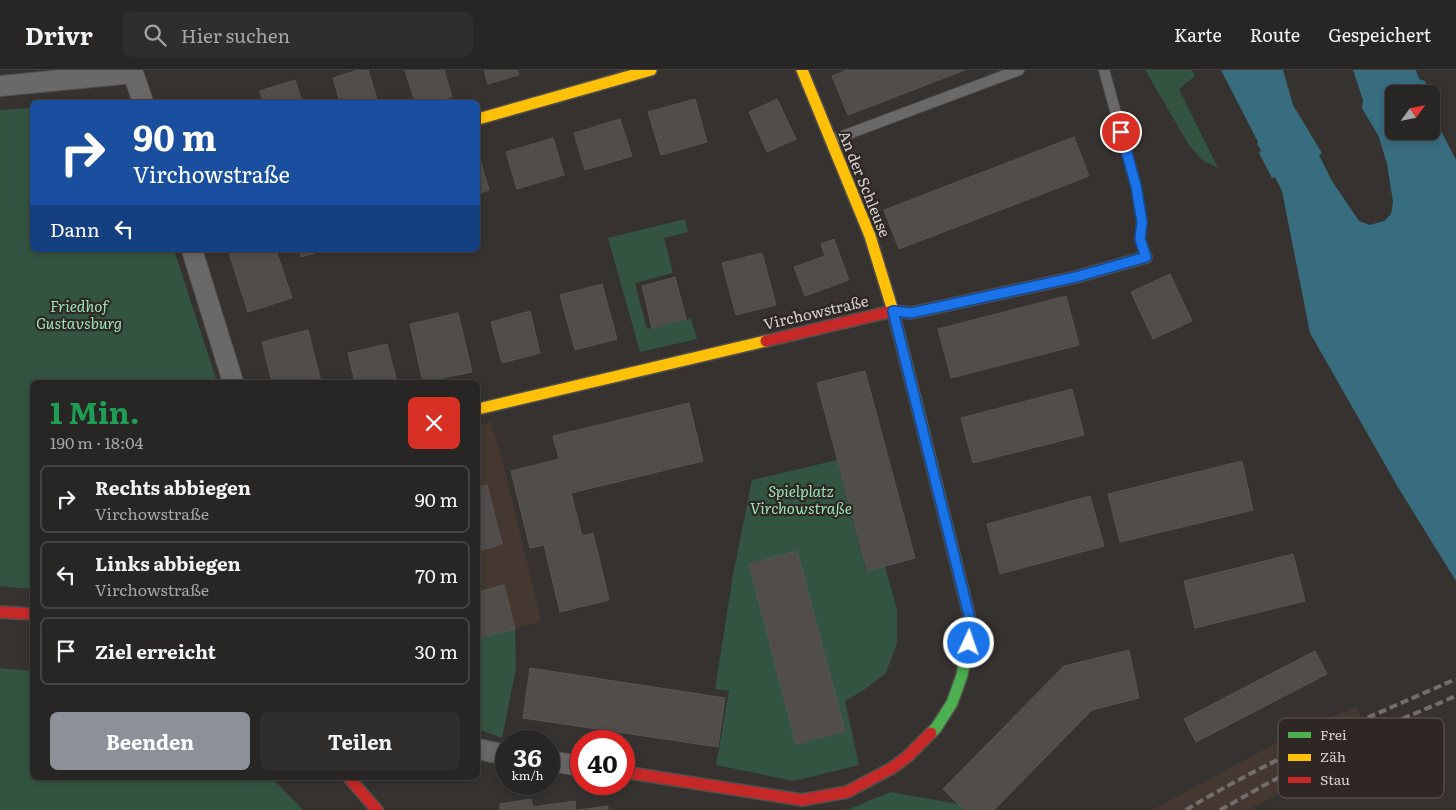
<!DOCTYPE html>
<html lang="de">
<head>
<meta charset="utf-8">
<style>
	:root { --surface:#282624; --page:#302e2c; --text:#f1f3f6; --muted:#a5a5a6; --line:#444341; --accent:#8c9099 }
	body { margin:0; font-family:Literata,serif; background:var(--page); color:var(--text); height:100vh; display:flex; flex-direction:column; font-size:19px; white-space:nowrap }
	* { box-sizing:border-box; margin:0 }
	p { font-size:16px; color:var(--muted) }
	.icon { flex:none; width:28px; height:28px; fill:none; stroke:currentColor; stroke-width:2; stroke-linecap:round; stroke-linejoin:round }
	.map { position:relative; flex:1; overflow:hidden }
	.sheet { position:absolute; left:30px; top:310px; width:450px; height:400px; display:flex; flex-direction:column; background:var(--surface); border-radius:8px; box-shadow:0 2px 8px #0003,0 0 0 1px var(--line) }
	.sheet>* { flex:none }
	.hud { position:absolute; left:30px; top:30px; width:450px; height:152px; border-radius:8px; box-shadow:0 2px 8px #0003,0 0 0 1px var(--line); background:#1a4fa0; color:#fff; overflow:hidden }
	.needle { width:32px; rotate:57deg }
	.buttons { position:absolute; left:1385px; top:15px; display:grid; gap:10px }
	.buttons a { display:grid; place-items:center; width:55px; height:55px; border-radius:8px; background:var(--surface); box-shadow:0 2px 8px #0003,0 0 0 1px var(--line); font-size:25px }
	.speed { position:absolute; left:495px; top:660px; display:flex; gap:10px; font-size:25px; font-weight:700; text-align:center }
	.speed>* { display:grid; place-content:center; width:65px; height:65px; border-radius:50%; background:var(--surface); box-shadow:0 2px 8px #0003,0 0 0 1px var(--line); line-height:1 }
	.speed small { font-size:12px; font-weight:400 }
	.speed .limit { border:8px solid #d22; background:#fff; color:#111 }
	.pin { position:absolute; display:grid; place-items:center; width:42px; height:42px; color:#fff; margin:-21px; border:2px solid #fff; border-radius:50%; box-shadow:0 1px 5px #0007 }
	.me { position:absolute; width:55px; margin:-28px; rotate:3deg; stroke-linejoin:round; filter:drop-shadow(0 0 4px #0008) }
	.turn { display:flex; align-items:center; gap:18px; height:105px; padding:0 20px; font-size:22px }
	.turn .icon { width:65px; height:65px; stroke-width:2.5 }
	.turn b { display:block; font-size:35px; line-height:42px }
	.then { display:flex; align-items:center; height:48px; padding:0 20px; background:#0003; gap:10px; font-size:19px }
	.round { display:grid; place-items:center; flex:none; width:52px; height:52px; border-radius:8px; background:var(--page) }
	.overview { display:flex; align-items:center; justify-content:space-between; height:85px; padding:0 20px }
	h1 { font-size:30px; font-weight:700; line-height:38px; color:#1e9e55 }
	.action { display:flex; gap:10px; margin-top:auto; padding:10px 20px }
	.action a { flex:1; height:58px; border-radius:8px; background:var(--accent); color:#fff; font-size:20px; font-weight:700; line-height:58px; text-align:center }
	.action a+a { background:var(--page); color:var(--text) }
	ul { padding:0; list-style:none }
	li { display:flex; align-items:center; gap:15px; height:68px; margin:0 10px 8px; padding:0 10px; border:2px solid var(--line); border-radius:8px }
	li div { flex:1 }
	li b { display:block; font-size:19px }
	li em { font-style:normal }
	header { display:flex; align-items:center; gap:30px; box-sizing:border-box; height:70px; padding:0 25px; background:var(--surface); border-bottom:1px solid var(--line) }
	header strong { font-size:24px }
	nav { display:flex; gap:28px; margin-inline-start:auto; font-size:18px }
	.search { width:350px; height:45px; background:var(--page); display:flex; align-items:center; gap:12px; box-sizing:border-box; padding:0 18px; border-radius:8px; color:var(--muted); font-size:19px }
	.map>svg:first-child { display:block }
	.built { fill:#443831 }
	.green { fill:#335440 }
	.water { fill:#386c7f }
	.building { fill:#504d4b; stroke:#575553 }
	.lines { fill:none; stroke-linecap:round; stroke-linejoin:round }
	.lane-casing { stroke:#524f4d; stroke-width:12 }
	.street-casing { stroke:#524f4d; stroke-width:22 }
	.fast-casing { stroke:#524f4d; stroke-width:14 }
	.slow-casing { stroke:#524f4d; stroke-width:14 }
	.jam-casing { stroke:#524f4d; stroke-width:14 }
	.lane { stroke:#6b6968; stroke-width:10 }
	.street { stroke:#6b6968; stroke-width:20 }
	.fast { stroke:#4caf50; stroke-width:11 }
	.slow { stroke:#ffc107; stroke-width:11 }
	.jam { stroke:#c62828; stroke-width:11 }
	.rail { stroke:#726e6d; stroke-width:4; stroke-dasharray:8 4; stroke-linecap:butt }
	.route-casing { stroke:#114b97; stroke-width:12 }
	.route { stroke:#1a73e8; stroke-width:9 }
	.labels { text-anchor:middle; stroke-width:4.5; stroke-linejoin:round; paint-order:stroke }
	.street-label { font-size:15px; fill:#d6d1cf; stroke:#2e2723 }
	.park-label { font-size:15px; font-style:italic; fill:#98e4b7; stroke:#2e2723 }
	.key { fill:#2e2723; stroke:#605a57; stroke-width:1 }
	.key-label { font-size:14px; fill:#d6d1cf }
</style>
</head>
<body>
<header>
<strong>Drivr</strong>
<div class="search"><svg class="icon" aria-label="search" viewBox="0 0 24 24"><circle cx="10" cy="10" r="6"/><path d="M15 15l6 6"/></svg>Hier suchen</div>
<nav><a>Karte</a><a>Route</a><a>Gespeichert</a></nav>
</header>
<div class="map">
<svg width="1456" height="740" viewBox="0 0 1456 740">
	<rect width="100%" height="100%" fill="#363230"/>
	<g class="built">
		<polygon points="491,352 503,392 541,551 515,559 516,598 502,668 478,659 478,355"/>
		<polygon points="1357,637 1374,676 1247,740 1152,740 1306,657"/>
	</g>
	<g class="green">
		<polygon points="1145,0 1192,0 1195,6 1179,19 1218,98 1203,91 1189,75"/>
		<polygon points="32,38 32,180 174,180 217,312 32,312 32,519 0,516 0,40"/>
		<polygon points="685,149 688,162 664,168 673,203 635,213 647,259 691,248 697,269 640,282 608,168"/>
		<polygon points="837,390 866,501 885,496 897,540 897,573 886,603 861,622 845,631 859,695 794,711 716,695 729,621 715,619 733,505 752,410"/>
		<polygon points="515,559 516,598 502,668 478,659 478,568"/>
		<polygon points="0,598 32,601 32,708 272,708 303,740 0,740"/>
		<polygon points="891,722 958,734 964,740 847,740"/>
	</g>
	<polygon class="water" points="1221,0 1283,0 1293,35 1322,83 1319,85 1332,111 1359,151 1370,155 1384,151 1391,144 1393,132 1387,94 1379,67 1362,38 1363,30 1353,0 1416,0 1419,9 1425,11 1430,24 1394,24 1394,61 1431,61 1431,25 1437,39 1435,49 1456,90 1456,511 1399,419 1310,263 1282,121 1275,107 1272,108 1259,83 1261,80 1257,74 1258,72"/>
	<g class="building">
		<polygon points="358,0 368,0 378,32 340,32 333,8"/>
		<polygon points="405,0 444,0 452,27 434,32 415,32"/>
		<polygon points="484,0 517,0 519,5 488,14"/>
		<polygon points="847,0 965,0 848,45 832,6"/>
		<polygon points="295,10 302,32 263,32 260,21"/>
		<polygon points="695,29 707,72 661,85 648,42"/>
		<polygon points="777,29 796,69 767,82 749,42"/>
		<polygon points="620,49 632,86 585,100 574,63"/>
		<polygon points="1074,67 1089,106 899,179 884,140"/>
		<polygon points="553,68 564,105 517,119 506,82"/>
		<polygon points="478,86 479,86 489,120 478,124"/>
		<polygon points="834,169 849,210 805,226 794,197 825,186 821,174"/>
		<polygon points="228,180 276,180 292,228 248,242"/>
		<polygon points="299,180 325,180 301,187"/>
		<polygon points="762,183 776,235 736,245 722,193"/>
		<polygon points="1170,204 1192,251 1153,269 1131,222"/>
		<polygon points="675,207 686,249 652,258 642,216"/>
		<polygon points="602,214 617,269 575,280 560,225"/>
		<polygon points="1066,226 1079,275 951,308 938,259"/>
		<polygon points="530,241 540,283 502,293 491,252"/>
		<polygon points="458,243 472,302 423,312 410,254"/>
		<polygon points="308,260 321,312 272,312 262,272"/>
		<polygon points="387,274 397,312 355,312 348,283"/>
		<polygon points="865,301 915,488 867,501 817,313"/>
		<polygon points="1072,319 1084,365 973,393 961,348"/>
		<polygon points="689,333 703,391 571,423 582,466 593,463 609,530 560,542 544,475 530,478 511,401 559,389 553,366"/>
		<polygon points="1242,391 1253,440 1120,472 1108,424"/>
		<polygon points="487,415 502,474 478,481 478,417"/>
		<polygon points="1090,426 1104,476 1000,504 987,454"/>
		<polygon points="797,481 845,661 796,674 749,494"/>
		<polygon points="1293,484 1305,531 1195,558 1184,511"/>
		<polygon points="504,515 515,559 478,568 478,522"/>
		<polygon points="1129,580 1139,628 1092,640 994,740 964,740 943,719 1064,596"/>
		<polygon points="1315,581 1327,604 1196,672 1184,649"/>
		<polygon points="530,598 725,628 718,677 523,648"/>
		<polygon points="531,729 533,737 575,731 576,740 500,740 500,734"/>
		<polygon points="608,736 608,740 578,740"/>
	</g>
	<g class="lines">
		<g class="lane-casing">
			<g id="lane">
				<polyline points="1104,0 1136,116 1142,152 1140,169 1146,186"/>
				<polyline points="832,70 1019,0"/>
			</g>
		</g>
		<g class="street-casing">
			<g id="street">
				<polyline points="132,0 143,32"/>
				<polyline points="0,16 133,3"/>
				<polyline points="192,180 233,312"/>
				<polyline points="478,679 506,685"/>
				<polyline points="549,691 581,696"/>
			</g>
		</g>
		<g class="fast-casing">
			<polyline id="fast" points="918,340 972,557 962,605 952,633 936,658 931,663"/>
		</g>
		<g class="slow-casing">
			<g id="slow">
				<polyline points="802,0 870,166 893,241 918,340"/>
				<polyline points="478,49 651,0"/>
				<polyline points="478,339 766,271"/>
			</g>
		</g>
		<g class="jam-casing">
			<g id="jam">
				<polyline points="766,271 893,241 911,243 1076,207 1146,187"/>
				<polyline points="0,542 32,544"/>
				<polyline points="624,702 802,730 847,722 892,698 907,687 931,663"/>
				<polyline points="349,708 377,740"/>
			</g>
		</g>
		<use href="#lane" class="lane"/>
		<use href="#street" class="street"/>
		<use href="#fast" class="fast"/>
		<use href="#slow" class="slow"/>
		<use href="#jam" class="jam"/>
		<g class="rail">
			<path d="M 1186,740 C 1271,688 1365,649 1456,609"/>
			<polyline points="1220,740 1272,711 1369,663 1456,626"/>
		</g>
	</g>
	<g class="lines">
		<g class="route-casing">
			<polyline id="route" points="969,573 972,557 893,241 911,243 1076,207 1146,187 1140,169 1142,152 1136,116 1121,62"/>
		</g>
		<use href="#route" class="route"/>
	</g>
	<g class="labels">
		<g class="street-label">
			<text transform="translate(864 114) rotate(68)" y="5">An der Schleuse</text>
			<text transform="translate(816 243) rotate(-13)" y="5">Virchowstraße</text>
		</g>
		<g class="park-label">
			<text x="79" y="242">Friedhof<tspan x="79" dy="17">Gustavsburg</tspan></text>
			<text x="801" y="427">Spielplatz<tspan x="801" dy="17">Virchowstraße</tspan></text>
		</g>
	</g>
	<rect x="1278" y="648" width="166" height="80" rx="8" class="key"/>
	<rect x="1288" y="662" width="23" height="6" fill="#4caf50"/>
	<rect x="1288" y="684" width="23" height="7" fill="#ffc107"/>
	<rect x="1288" y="707" width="23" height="6" fill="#c62828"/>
	<g class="key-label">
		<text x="1320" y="670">Frei</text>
		<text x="1320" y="692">Zäh</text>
		<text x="1320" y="715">Stau</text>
	</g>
</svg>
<div class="buttons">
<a><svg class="needle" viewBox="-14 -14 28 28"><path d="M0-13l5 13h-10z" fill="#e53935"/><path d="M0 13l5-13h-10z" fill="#a5a5a6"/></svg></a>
</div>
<div class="speed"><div>36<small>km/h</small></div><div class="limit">40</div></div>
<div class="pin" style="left:1121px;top:62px;background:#d93025"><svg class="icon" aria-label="arrive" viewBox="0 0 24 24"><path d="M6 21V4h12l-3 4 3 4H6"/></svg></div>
<svg class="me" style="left:969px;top:573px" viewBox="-20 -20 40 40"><circle r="17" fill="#1a73e8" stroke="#fff" stroke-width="3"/><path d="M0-11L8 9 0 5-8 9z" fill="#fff"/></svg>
<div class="hud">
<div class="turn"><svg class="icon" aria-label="right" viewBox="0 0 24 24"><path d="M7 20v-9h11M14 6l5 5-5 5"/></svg><div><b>90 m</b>Virchowstraße</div></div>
<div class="then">Dann<svg class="icon" aria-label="left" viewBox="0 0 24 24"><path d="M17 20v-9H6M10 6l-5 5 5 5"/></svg></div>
</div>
<section class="sheet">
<div class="overview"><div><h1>1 Min.</h1><p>190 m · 18:04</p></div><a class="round" style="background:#d93025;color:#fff"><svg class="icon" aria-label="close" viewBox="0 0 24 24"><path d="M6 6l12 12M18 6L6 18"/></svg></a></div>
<ul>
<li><svg class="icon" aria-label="right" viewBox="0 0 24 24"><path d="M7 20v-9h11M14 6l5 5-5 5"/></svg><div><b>Rechts abbiegen</b><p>Virchowstraße</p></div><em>90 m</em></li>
<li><svg class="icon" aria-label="left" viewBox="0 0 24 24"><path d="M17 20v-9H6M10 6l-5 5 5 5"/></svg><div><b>Links abbiegen</b><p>Virchowstraße</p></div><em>70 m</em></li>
<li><svg class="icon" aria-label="arrive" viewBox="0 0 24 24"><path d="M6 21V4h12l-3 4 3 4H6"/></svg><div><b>Ziel erreicht</b></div><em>30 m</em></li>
</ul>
<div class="action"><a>Beenden</a><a>Teilen</a></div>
</section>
</div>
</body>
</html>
